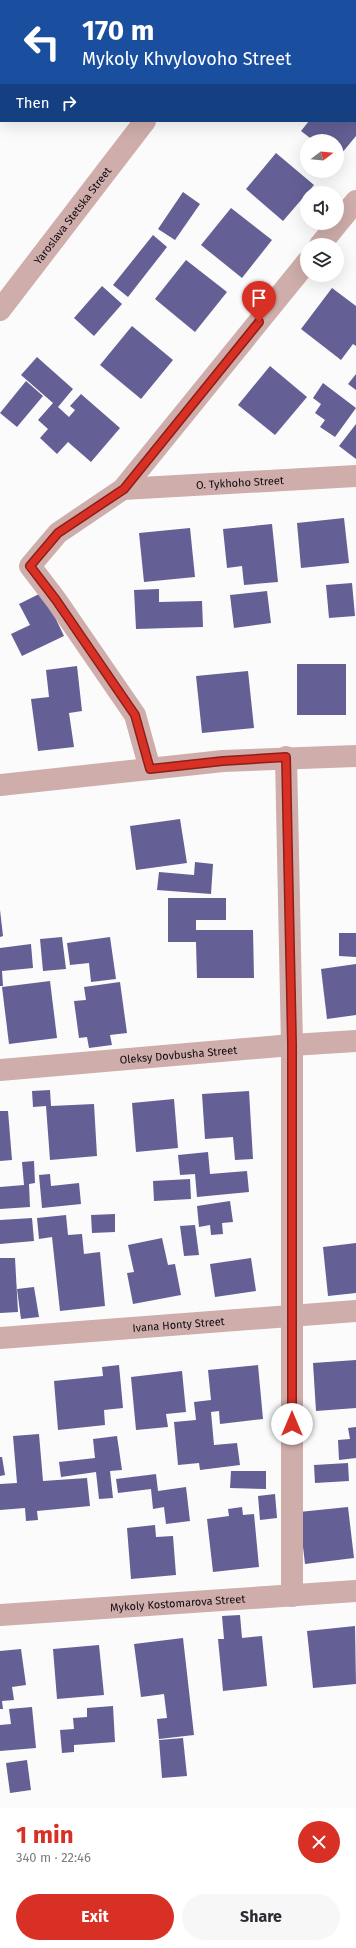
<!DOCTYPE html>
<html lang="en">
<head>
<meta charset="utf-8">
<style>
	:root { --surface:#fff; --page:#f7f7f7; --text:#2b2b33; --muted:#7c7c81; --accent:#d93025 }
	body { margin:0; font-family:"Fira Sans",sans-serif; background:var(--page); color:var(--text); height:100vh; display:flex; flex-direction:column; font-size:15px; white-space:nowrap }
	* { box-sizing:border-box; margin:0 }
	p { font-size:13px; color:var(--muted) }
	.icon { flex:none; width:22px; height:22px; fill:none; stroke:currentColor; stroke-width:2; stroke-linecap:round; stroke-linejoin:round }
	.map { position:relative; height:1808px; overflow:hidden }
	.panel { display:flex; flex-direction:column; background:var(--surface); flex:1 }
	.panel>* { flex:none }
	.top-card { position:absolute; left:0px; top:0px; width:356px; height:122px; box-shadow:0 4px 16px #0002; background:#1a4fa0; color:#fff; overflow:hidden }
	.needle { width:26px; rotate:74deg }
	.tools { position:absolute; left:300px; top:134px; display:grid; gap:8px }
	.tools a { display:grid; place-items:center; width:44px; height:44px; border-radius:50%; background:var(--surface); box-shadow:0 4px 16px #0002; font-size:20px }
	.pin { position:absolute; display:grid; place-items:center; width:34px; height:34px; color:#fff; margin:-41px -17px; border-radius:50% 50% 50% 0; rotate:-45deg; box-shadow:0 0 4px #0007 }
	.pin .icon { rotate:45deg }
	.me { position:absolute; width:44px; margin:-22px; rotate:0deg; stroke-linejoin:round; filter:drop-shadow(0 0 3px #0008) }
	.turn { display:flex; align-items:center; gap:14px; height:84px; padding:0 16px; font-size:18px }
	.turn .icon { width:52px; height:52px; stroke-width:2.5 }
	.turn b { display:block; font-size:28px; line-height:34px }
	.then { display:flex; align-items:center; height:38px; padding:0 16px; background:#0003; gap:8px; font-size:15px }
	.round { display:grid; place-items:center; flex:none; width:42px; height:42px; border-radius:21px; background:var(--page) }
	.overview { display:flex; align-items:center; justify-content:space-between; height:68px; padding:0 16px }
	h1 { font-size:24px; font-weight:700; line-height:30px; color:var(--accent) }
	.button { display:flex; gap:8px; margin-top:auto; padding:8px 16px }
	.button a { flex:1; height:46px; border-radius:24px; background:var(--accent); color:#fff; font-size:16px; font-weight:700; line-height:46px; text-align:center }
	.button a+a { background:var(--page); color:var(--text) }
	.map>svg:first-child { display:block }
	.building { fill:#645f95 }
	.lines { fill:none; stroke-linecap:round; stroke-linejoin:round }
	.minor { stroke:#ceadaa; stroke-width:22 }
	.route-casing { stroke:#8d1f18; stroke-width:10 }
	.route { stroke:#d93025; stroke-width:7 }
	.labels { text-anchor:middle; stroke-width:3; stroke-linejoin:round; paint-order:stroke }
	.street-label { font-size:11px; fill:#0f0a12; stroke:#fff }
</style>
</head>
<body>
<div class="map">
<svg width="356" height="1808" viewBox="0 0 356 1808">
	<rect width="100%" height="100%" fill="#fbfbfb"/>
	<g class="building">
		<polygon points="309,121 356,121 356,136 337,159 337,141 314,141 301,131"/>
		<polygon points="276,153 314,185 283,221 246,189"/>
		<polygon points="183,192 200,204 175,240 158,229"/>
		<polygon points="231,208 272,240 242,278 201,245"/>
		<polygon points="153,235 167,247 128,297 113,285"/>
		<polygon points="186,260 227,292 195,332 155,299"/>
		<polygon points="102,286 122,304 94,336 74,318"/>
		<polygon points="332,288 356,306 356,346 353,344 341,360 301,329"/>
		<polygon points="132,326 173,360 141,399 100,365"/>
		<polygon points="37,357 73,389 58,407 69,417 75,410 70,406 81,394 120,428 91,462 68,442 57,454 40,438 48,429 38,420 53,403 21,375"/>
		<polygon points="270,366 307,397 275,435 238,405"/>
		<polygon points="356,374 356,390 348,384"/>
		<polygon points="26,381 43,396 17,427 0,413"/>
		<polygon points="323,383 356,408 335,437 320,427 325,420 315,413 321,404 313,398"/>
		<polygon points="356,424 356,459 339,446"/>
		<polygon points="344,518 349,563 301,568 297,523"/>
		<polygon points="272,524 278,582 244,585 242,566 227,568 223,529"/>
		<polygon points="190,528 195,577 144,582 139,533"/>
		<polygon points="352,583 355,616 329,618 326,585"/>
		<polygon points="159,589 159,602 202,601 203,627 136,629 134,590"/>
		<polygon points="267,591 271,623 234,628 230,595"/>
		<polygon points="43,592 64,636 22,656 11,634 30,625 19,604"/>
		<rect x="297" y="664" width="49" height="51"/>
		<polygon points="77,666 82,711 69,713 74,747 38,751 31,699 49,697 46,670"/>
		<polygon points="248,671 254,728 202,733 196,676"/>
		<polygon points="180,819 187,863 136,870 130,826"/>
		<polygon points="195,862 213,864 211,894 157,890 159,872 194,875"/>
		<polygon points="168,898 226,898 226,920 196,920 196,930 253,930 254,978 197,978 196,942 168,942"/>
		<polygon points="0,910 3,936 0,937"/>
		<polygon points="339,933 356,933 356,957 339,956"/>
		<polygon points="62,937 66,969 43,971 40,939"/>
		<polygon points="110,937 116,979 91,982 89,963 70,965 67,943"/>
		<polygon points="31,944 33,968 2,971 3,986 0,986 0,948"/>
		<polygon points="356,964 356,1015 327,1019 321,969"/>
		<polygon points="50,981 57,1038 9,1044 2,987"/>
		<polygon points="120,982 127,1033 110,1035 112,1045 89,1048 87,1037 79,1038 74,1001 86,1000 84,987"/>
		<polygon points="50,1090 51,1106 94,1104 97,1156 50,1160 46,1106 33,1107 32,1091"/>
		<polygon points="249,1091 253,1159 235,1160 233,1137 205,1139 202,1094"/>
		<polygon points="174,1099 178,1148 136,1152 132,1103"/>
		<polygon points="0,1111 8,1111 12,1160 0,1161"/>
		<polygon points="208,1152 210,1174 247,1171 249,1192 197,1197 195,1174 180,1175 178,1155"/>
		<polygon points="34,1161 35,1183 29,1184 30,1207 0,1209 0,1187 24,1185 22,1162"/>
		<polygon points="50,1174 51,1186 79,1183 81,1204 42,1208 39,1175"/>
		<polygon points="190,1179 191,1199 154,1201 153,1181"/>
		<polygon points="230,1201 233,1222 222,1223 223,1234 211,1235 210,1225 199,1227 197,1206"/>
		<polygon points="115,1214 115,1232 92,1233 91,1215"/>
		<polygon points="66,1215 68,1235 82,1234 84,1254 100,1252 105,1306 60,1311 52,1237 39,1239 37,1218"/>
		<polygon points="32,1218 34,1241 0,1244 0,1220"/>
		<polygon points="195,1225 199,1255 184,1256 180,1226"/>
		<polygon points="162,1238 168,1265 175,1264 181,1295 133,1304 127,1273 134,1272 128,1245"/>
		<polygon points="356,1243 356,1293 328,1296 323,1247"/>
		<polygon points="0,1258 15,1258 18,1312 0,1313"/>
		<polygon points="251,1258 256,1291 215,1297 210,1264"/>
		<polygon points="34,1287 39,1317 21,1319 17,1289"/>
		<polygon points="356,1360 356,1408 316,1411 313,1363"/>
		<polygon points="119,1365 123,1408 104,1410 105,1425 58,1430 54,1381 103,1376 102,1367"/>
		<polygon points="258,1365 263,1419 220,1424 219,1411 211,1412 214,1445 237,1443 240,1465 200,1470 199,1463 178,1465 174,1422 196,1420 194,1402 211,1400 208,1370"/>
		<polygon points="182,1371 186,1412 166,1414 168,1427 136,1430 131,1377"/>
		<polygon points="356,1427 356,1458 339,1460 338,1440 350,1439 348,1428"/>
		<polygon points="39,1434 43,1481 87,1478 90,1506 37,1511 38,1520 26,1521 25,1508 0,1510 0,1484 17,1483 13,1436"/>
		<polygon points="117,1436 122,1470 110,1471 113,1498 99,1499 96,1472 61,1477 59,1462 95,1458 93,1439"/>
		<polygon points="0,1457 2,1457 5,1475 0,1476"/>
		<polygon points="348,1463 349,1481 315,1483 314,1465"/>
		<polygon points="231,1471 266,1471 266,1489 230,1488"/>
		<polygon points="156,1474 158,1491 186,1487 190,1521 166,1524 164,1507 153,1509 151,1489 118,1493 116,1479"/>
		<polygon points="275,1494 277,1518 260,1520 258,1496"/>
		<polygon points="242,1507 243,1515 254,1514 259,1567 213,1572 207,1519 229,1516 228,1509"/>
		<polygon points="348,1507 354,1558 305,1564 299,1512"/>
		<polygon points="155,1525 156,1537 173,1536 176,1575 131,1579 127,1528"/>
		<polygon points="240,1615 242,1638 262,1636 267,1686 223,1691 218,1639 224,1639 222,1616"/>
		<polygon points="355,1626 356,1684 313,1688 307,1631"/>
		<polygon points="183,1638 194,1735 159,1739 157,1719 167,1718 164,1694 141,1697 134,1644"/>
		<polygon points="99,1645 104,1695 57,1699 53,1649"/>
		<polygon points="21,1649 26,1685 12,1687 14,1700 2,1701 3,1709 0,1709 0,1651"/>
		<polygon points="113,1706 115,1742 74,1745 74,1752 62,1753 60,1730 74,1729 73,1718 87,1717 87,1708"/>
		<polygon points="32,1707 36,1748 0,1751 0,1725 11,1724 9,1709"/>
		<polygon points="183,1738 187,1776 162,1778 159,1740"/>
		<polygon points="27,1760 31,1790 10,1793 6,1763"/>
	</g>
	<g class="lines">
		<g class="minor">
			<polyline points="237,1 238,0"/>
			<polyline points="320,245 356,201"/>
			<path id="s1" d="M 0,310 L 145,121"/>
			<path id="s2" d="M 123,489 L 356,476"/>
			<polyline points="286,757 292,1045 292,1596"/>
			<polyline points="150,769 135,715 56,600 30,566 58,533 123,489 307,262"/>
			<polyline points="0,785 223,761 356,756"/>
			<path id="s3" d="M 0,1070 L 292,1045 L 356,1041"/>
			<path id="s4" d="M 0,1338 L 356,1311"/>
			<path id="s5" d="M 0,1615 L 356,1591"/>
		</g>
	</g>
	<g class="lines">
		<g class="route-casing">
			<polyline id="route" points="259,322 124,489 58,533 30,566 56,600 135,715 150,769 223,761 286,757 292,1044 292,1424"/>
		</g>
		<use href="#route" class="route"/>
	</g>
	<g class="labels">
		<g class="street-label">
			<text dy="4" stroke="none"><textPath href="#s1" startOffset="119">Yaroslava Stetska Street</textPath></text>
			<text dy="4" stroke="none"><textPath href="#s2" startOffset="117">O. Tykhoho Street</textPath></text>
			<text dy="4" stroke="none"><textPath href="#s3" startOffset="179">Oleksy Dovbusha Street</textPath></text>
			<text dy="4" stroke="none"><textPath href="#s4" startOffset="179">Ivana Honty Street</textPath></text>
			<text dy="4" stroke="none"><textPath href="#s5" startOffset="178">Mykoly Kostomarova Street</textPath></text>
		</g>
	</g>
</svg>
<div class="tools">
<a><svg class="needle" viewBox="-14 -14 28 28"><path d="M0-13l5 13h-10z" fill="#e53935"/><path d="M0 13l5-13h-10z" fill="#7c7c81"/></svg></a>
<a><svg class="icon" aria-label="sound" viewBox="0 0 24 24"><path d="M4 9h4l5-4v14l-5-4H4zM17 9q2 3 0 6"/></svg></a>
<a><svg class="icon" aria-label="layers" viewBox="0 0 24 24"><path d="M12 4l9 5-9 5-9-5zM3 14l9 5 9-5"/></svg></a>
</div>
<div class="pin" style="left:259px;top:322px;background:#d93025"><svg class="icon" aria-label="arrive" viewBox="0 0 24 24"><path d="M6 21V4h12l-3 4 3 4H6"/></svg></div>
<svg class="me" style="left:292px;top:1424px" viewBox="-20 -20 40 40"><circle r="19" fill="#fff"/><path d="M0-13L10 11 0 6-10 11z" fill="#d93025"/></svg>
<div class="top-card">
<div class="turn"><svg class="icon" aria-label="left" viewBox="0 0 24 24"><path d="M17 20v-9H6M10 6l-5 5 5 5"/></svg><div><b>170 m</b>Mykoly Khvylovoho Street</div></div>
<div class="then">Then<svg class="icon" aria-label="right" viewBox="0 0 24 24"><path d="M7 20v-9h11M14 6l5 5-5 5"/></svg></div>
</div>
</div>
<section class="panel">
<div class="overview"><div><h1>1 min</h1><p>340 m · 22:46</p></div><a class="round" style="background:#d93025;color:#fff"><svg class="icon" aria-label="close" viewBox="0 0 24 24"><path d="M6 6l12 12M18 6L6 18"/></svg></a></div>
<div class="button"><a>Exit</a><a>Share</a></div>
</section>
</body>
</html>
